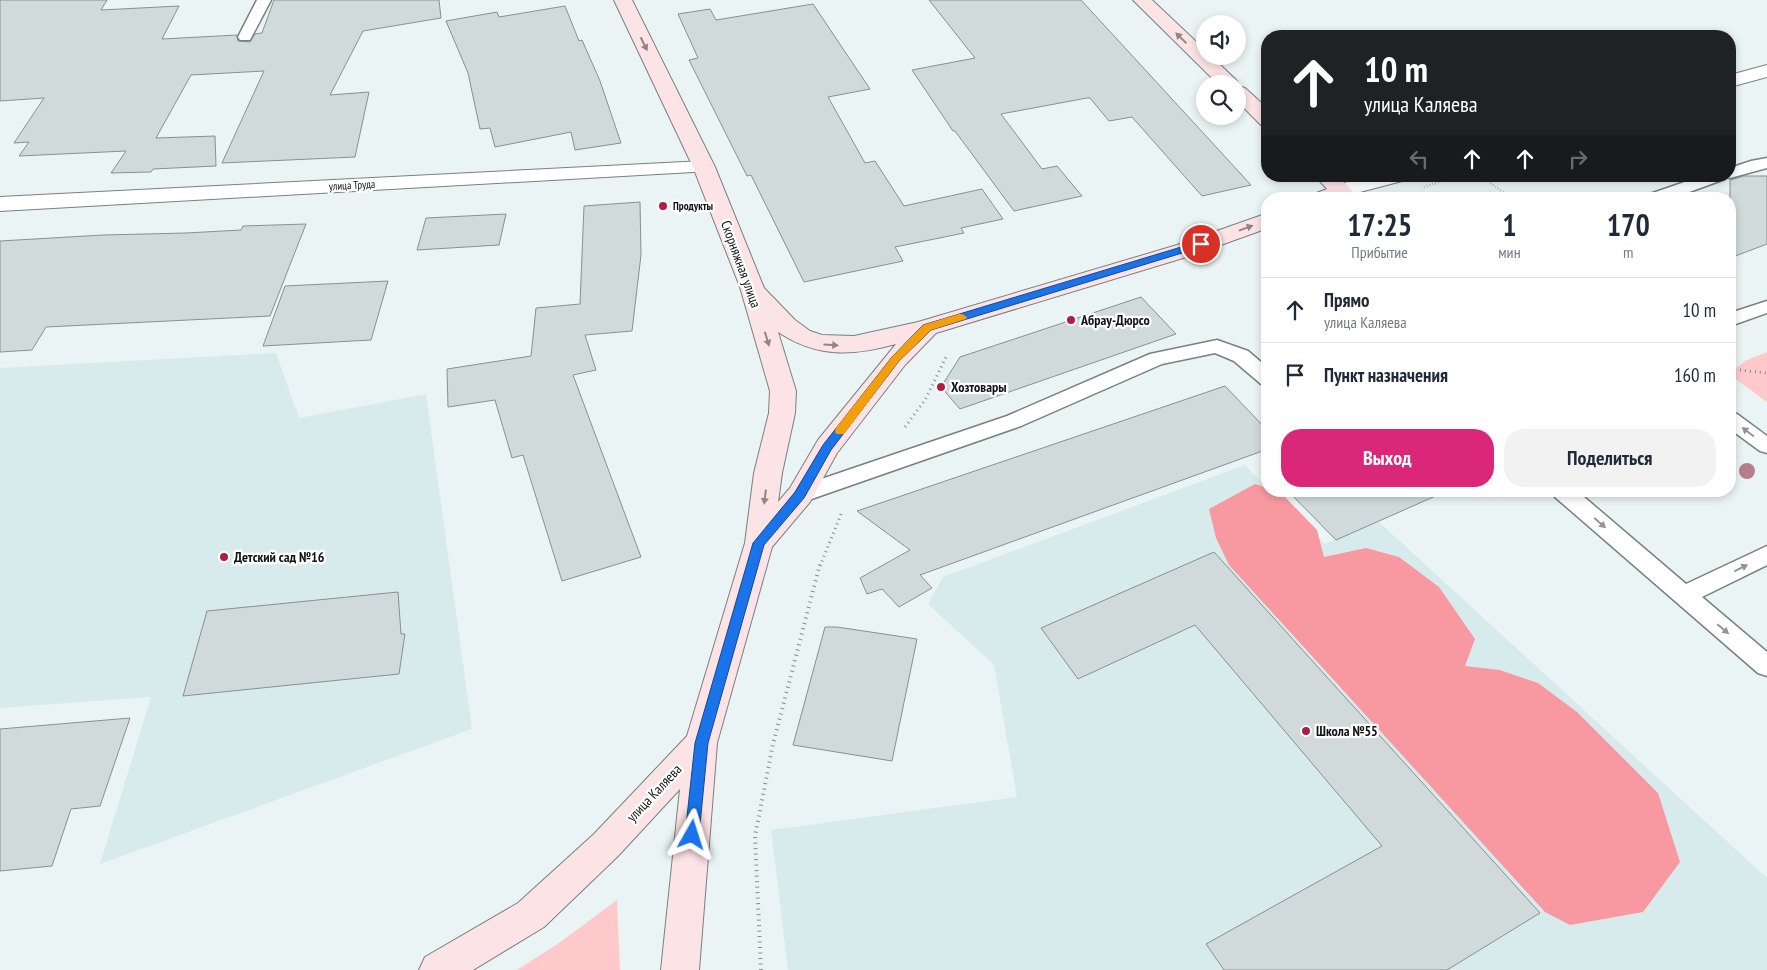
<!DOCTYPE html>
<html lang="ru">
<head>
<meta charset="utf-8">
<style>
	:root { --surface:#fff; --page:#f2f2f3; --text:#1f2937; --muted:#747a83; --line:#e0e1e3; --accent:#db2777 }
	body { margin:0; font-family:"PT Sans Narrow",sans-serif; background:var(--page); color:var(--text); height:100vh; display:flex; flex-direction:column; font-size:19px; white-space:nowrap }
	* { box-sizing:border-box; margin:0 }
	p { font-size:16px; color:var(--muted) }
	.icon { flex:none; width:28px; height:28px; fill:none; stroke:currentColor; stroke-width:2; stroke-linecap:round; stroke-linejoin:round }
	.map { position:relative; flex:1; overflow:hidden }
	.drawer { position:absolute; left:1261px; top:192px; width:475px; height:305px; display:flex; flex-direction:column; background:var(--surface); border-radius:20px; box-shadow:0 2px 8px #0003 }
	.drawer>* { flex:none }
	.hud { position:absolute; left:1261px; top:30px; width:475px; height:152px; border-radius:20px; box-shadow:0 2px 8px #0003; background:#202124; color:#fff; overflow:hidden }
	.fabs { position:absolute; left:1196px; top:15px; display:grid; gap:10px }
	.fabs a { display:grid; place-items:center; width:50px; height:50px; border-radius:50%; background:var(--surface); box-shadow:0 2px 8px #0003; font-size:25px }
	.pin { position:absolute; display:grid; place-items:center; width:42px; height:42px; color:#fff; margin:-21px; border:2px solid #fff; border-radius:50%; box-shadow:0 1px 5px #0007 }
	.me { position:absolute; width:55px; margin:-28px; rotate:6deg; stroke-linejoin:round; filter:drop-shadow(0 0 4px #0008) }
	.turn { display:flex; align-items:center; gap:18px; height:105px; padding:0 20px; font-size:22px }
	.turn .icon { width:65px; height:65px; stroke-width:2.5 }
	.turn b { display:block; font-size:35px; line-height:42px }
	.lanes { display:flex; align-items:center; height:48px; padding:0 20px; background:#0003; justify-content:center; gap:25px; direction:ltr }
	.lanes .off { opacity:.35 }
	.eta { display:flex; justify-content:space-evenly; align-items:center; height:85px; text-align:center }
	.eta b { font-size:30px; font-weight:600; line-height:35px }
	.button { display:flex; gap:10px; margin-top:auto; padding:10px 20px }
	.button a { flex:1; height:58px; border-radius:20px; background:var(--accent); color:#fff; font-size:20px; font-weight:600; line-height:58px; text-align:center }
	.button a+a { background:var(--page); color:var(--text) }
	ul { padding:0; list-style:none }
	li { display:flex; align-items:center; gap:15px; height:65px; padding:0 20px; border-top:1px solid var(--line) }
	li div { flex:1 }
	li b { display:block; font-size:19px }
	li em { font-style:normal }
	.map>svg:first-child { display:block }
	.built { fill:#d8ebec }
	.green { fill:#ffc9cc }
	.forest { fill:#f899a1 }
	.building { fill:#d1dada; stroke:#889090 }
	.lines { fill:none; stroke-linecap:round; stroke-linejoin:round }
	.lane-casing { stroke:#788081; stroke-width:3 }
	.street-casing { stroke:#788081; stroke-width:2 }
	.secondary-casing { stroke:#788081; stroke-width:2 }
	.path-far2 { stroke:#878e8e; stroke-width:2.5; stroke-dasharray:0.5 2.5; stroke-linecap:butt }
	.path-far1 { stroke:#878e8e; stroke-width:3; stroke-dasharray:1 4; stroke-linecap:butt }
	.path { stroke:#878e8e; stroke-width:4; stroke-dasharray:1 4.5; stroke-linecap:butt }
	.lane { fill:#fff; fill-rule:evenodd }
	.street { fill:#fff; fill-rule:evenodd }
	.secondary { fill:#fce3e5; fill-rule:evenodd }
	.tree { fill:#b67e8b }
	.oneway { fill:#928586 }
	.oneway2 { fill:#939595 }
	.route { fill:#1a73e8; stroke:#114b97 }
	.slow { fill:#f59e0b }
	.poi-dot { fill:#b11d41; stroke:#fff; stroke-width:2 }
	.labels { text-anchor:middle; stroke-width:4.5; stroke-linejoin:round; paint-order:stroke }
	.far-street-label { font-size:11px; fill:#101313; stroke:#fff }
	.far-poi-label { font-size:11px; font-weight:bold; fill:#101313; stroke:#fff; text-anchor:start }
	.street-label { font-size:14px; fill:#101313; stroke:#fff }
	.poi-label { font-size:14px; font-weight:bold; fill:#101313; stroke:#fff; text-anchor:start }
</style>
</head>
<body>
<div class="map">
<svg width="1767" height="970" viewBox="0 0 1767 970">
	<rect width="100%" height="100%" fill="#ebf4f4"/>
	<g class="built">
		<polygon points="276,353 299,418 426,394 472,729 100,864 151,697 0,708 0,368"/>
		<polygon points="1245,465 1267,488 1268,491 1271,491 1325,544 1379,522 1767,878 1767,970 788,970 771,830 1017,797 994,665 928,604 943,577"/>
	</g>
	<g class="green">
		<polygon points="1767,352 1767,402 1730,375 1730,373 1745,361"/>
		<polygon points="617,900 620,970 517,970 559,943"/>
	</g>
	<polygon class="forest" points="1255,484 1267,488 1268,491 1281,493 1317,530 1324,557 1366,548 1399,557 1439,587 1475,639 1465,666 1500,670 1538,683 1577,712 1658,793 1680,862 1643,912 1570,925 1545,912 1229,565 1216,538 1209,509"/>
	<g class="building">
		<polygon points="0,0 107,0 101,10 179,6 162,39 237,35 238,41 250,42 255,34 262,33 274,0 439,0 441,18 363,31 330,95 369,92 355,157 222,163 264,71 191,75 156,138 215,136 216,166 153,169 151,172 111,173 126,151 19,156 29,142 14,143 44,98 0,101"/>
		<polygon points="929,0 1081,0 1251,185 1202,196 1132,117 1109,121 1090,98 1087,98 1001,114 1042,169 1057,166 1082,196 1014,211 955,131 953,131 912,70 975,58"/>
		<polygon points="813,4 870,89 828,97 865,163 875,161 904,206 982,189 1003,219 961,228 964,233 895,247 903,261 804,282 751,175 747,176 689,60 698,58 678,14 710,9 716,20"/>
		<polygon points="565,6 579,41 582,40 600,81 621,143 575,150 571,132 495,147 490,128 480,129 468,73 446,21 497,12 499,17"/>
		<polygon points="1744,176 1767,176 1767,244 1730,258 1730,180"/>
		<polygon points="640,202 641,255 632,331 585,335 596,370 573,375 641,557 562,581 523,455 512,458 495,400 448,407 447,369 531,356 536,308 580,304 584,206"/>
		<polygon points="506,214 499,245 417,250 426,218"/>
		<polygon points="306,224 270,316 46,327 32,350 0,352 0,241 103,235 186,233 241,230 243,226"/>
		<polygon points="388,281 371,340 263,346 285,286"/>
		<polygon points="1141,297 1176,334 960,409 941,387 960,357"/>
		<polygon points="1225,386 1268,431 1268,449 920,575 932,588 899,607 882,589 867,594 860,578 910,550 857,511"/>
		<polygon points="1288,491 1447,491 1336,540"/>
		<polygon points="1214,552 1447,810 1540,913 1447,970 1224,970 1206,944 1382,846 1195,625 1078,679 1041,628"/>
		<polygon points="398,592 401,634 405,634 399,674 183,696 207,611"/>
		<polygon points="825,627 837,627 917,639 892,761 793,745"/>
		<polygon points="130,718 100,806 71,809 52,866 0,871 0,729"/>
	</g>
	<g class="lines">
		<g class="lane-casing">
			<g id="lane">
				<polygon points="257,0 271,0 250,40 240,40 238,37"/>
				<polygon points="1767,158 1767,168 1730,178 1727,177 1725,179 1670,199 1645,199 1647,195 1702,176 1730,176 1730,168 1751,161"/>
				<polygon points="1767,301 1767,313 1730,326 1730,313"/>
				<polygon points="1217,340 1248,351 1268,368 1268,385 1261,384 1234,361 1215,353 1162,364 1021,426 800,503 792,501 789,495 792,489 1007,416 1150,354"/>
				<polygon points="1730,412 1737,414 1767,436 1767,453 1760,451 1730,429"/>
				<polygon points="1552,491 1577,491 1686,584 1767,546 1767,565 1702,597 1767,652 1767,676 1758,673 1555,497"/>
			</g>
		</g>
		<g class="street-casing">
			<g id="street">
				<polygon points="1767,65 1767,77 1730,87 1730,75"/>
				<polygon points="704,161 711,163 715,167 711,171 0,211 0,197"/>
				<polygon points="1369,176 1404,176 1402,181 1341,197 1333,196 1330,191 1333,186"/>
			</g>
		</g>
		<g class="secondary-casing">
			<g id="secondary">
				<path d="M 614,0 L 632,0 L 715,167 L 764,288 L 795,320 L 810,331 L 822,335 L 854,336 L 918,322 L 1177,245 L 1268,213 L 1268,228 L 1193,255 L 936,333 L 905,365 L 837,453 L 810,502 L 772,547 L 717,743 L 699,970 L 661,970 L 680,789 L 618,856 L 544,927 L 473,970 L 419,970 L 425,957 L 518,903 L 594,834 L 687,736 L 745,543 L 754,473 L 769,413 L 770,391 L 740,287 L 693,167 ZM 778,332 C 817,358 852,356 896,344 L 818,440 L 790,488 L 778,502 L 782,473 L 795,413 L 796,391 Z"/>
				<polygon points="1133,0 1152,0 1205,50 1205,56 1211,56 1236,80 1239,84 1238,86 1238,84 1218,84"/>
				<polygon points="1238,86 1245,88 1268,109 1268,127 1261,125 1238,102"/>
				<path d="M 1315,176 L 1338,176 L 1352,191 C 1344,203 1324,199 1311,199 L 1314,194 L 1327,189 Z"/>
			</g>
		</g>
		<g class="path-far2">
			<polyline points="1481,176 1512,199"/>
			<polyline points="1424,187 1457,176"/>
		</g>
		<g class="path-far1">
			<polyline points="1730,369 1767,373"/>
			<polyline points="905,427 925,400 947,355"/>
			<polyline points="820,566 842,512"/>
		</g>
		<polyline class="path" points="761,970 755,836 773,744 820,564"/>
		<use href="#lane" class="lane"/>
		<use href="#street" class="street"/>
		<use href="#secondary" class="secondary"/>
	</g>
	<circle class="tree" cx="1747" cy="471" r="8"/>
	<defs><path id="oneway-solid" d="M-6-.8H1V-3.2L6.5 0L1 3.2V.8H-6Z" transform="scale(1.25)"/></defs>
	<g class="oneway">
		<use href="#oneway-solid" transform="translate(1181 38) rotate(-136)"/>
		<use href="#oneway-solid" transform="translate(644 44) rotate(64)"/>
		<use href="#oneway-solid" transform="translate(1246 228) rotate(-20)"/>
		<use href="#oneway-solid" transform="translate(767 339) rotate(73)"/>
		<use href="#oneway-solid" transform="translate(831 345) rotate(3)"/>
		<use href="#oneway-solid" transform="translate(765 497) rotate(97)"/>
	</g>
	<g class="oneway2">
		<use href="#oneway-solid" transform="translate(1748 432) rotate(-143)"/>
		<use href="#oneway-solid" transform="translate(1600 523) rotate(41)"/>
		<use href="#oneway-solid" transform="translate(1741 568) rotate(-26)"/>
		<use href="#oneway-solid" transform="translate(1723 629) rotate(40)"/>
	</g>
	<polygon class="route" points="1201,241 1205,242 1205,246 931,330 899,361 831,450 804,498 764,545 708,743 699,835 697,840 692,842 687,840 685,835 695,743 753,543 795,492 823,445 892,357 923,325"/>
	<polygon class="slow" points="959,314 962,314 967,317 966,319 931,330 899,361 844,434 836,434 835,431 836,428 892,357 923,325"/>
	<g class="poi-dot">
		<circle cx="663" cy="206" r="5"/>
		<circle cx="1071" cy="320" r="5"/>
		<circle cx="941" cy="387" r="5"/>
		<circle cx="224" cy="557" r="5"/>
		<circle cx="1306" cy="731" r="5"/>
	</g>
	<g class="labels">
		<g class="far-street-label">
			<text transform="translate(352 185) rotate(-3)" y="4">улица Труда</text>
		</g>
		<g class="far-poi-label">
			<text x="673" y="210">Продукты</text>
		</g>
		<g class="street-label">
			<text transform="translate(741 264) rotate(70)" y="5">Скорняжная улица</text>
			<text transform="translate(654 793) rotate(-47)" y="5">улица Каляева</text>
		</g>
		<g class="poi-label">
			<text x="1081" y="325">Абрау-Дюрсо</text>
			<text x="951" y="392">Хозтовары</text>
			<text x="234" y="562">Детский сад №16</text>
			<text x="1316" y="736">Школа №55</text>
		</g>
	</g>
</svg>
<div class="fabs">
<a><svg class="icon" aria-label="sound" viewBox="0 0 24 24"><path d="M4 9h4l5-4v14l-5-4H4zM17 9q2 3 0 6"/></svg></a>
<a><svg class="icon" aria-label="search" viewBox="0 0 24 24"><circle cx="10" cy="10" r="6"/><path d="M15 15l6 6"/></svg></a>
</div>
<div class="pin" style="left:1201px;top:244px;background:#d93025"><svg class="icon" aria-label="arrive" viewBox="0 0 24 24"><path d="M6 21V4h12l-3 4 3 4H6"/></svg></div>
<svg class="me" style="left:692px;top:835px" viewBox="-20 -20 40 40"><path d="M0-17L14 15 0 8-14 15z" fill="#1a73e8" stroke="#fff" stroke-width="4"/></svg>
<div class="hud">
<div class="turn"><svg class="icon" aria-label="ahead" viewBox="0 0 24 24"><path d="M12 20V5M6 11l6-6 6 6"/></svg><div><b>10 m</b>улица Каляева</div></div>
<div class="lanes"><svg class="icon off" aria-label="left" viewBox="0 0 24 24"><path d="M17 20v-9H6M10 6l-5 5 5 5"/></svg><svg class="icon" aria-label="ahead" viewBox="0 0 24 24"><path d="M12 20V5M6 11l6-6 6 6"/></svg><svg class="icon" aria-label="ahead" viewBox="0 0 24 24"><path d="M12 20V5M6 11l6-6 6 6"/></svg><svg class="icon off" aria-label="right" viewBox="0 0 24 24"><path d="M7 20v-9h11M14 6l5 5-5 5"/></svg></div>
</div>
<section class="drawer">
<div class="eta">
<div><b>17:25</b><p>Прибытие</p></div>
<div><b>1</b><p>мин</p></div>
<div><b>170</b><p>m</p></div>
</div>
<ul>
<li><svg class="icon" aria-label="ahead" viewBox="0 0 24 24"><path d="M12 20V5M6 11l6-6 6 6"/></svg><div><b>Прямо</b><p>улица Каляева</p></div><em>10 m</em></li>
<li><svg class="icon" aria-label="arrive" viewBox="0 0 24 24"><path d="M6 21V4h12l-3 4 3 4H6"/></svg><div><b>Пункт назначения</b></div><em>160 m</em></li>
</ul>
<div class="button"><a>Выход</a><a>Поделиться</a></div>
</section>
</div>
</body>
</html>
